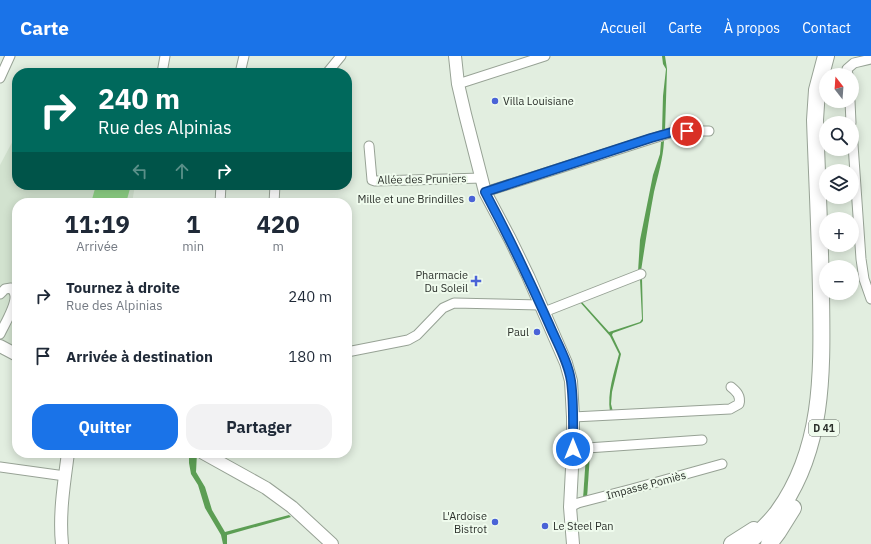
<!DOCTYPE html>
<html lang="fr">
<head>
<meta charset="utf-8">
<style>
	:root { --surface:#fff; --page:#f2f2f3; --text:#1f2937; --muted:#747a83; --accent:#1a73e8 }
	body { margin:0; font-family:"IBM Plex Sans",sans-serif; background:var(--page); color:var(--text); height:100vh; display:flex; flex-direction:column; font-size:15px; white-space:nowrap }
	* { box-sizing:border-box; margin:0 }
	p { font-size:13px; color:var(--muted) }
	.icon { flex:none; width:22px; height:22px; fill:none; stroke:currentColor; stroke-width:2; stroke-linecap:round; stroke-linejoin:round }
	.map { position:relative; flex:1; overflow:hidden }
	.drawer { position:absolute; left:12px; top:142px; width:340px; height:260px; display:flex; flex-direction:column; background:var(--surface); border-radius:16px; box-shadow:0 2px 10px #0003 }
	.drawer>* { flex:none }
	.hud { position:absolute; left:12px; top:12px; width:340px; height:122px; border-radius:16px; box-shadow:0 2px 10px #0003; background:#00695c; color:#fff; overflow:hidden }
	.needle { width:26px; rotate:343deg }
	.fabs { position:absolute; left:819px; top:12px; display:grid; gap:8px }
	.fabs a { display:grid; place-items:center; width:40px; height:40px; border-radius:50%; background:var(--surface); box-shadow:0 2px 10px #0003; font-size:20px }
	.pin { position:absolute; display:grid; place-items:center; width:34px; height:34px; color:#fff; margin:-17px; border:2px solid #fff; border-radius:50%; box-shadow:0 1px 4px #0007 }
	.me { position:absolute; width:44px; margin:-22px; rotate:0deg; stroke-linejoin:round; filter:drop-shadow(0 0 3px #0008) }
	.turn { display:flex; align-items:center; gap:14px; height:84px; padding:0 20px; font-size:18px }
	.turn .icon { width:52px; height:52px; stroke-width:2.5 }
	.turn b { display:block; font-size:28px; line-height:34px }
	.lanes { display:flex; align-items:center; height:38px; padding:0 20px; background:#0003; justify-content:center; gap:20px; direction:ltr }
	.lanes .off { opacity:.35 }
	.eta { display:flex; justify-content:space-evenly; align-items:center; height:68px; text-align:center }
	.eta b { font-size:24px; font-weight:700; line-height:28px }
	.primary-button { display:flex; gap:8px; margin-top:auto; padding:8px 20px }
	.primary-button a { flex:1; height:46px; border-radius:16px; background:var(--accent); color:#fff; font-size:16px; font-weight:700; line-height:46px; text-align:center }
	.primary-button a+a { background:var(--page); color:var(--text) }
	ul { padding:0; list-style:none }
	li { display:flex; align-items:center; gap:12px; height:60px; padding:0 20px }
	li div { flex:1 }
	li b { display:block; font-size:15px }
	li em { font-style:normal }
	header { display:flex; align-items:center; gap:24px; box-sizing:border-box; height:56px; padding:0 20px; background:var(--accent); color:#fff }
	header strong { font-size:19px }
	nav { display:flex; gap:22px; margin-inline-start:auto; font-size:14px }
	.map>svg:first-child { display:block }
	.built { fill:#d2e2cf }
	.green { fill:#8dd084 }
	.water { fill:#5c9e54 }
	.lines { fill:none; stroke-linecap:round; stroke-linejoin:round }
	.street-casing { stroke:#97a295; stroke-width:11 }
	.secondary-casing { stroke:#97a295; stroke-width:14 }
	.highway-casing { stroke:#97a295; stroke-width:18 }
	.street { stroke:#fff; stroke-width:9 }
	.secondary { stroke:#fff; stroke-width:12 }
	.highway { stroke:#fff; stroke-width:16 }
	.route-casing { stroke:#114b97; stroke-width:10 }
	.route { stroke:#1a73e8; stroke-width:7 }
	.poi-dot { fill:#4a63d7; stroke:#effbed; stroke-width:1.5 }
	.labels { text-anchor:middle; stroke-width:4; stroke-linejoin:round; paint-order:stroke }
	.shield { fill:#effbed; stroke:#666e66; stroke-width:1 }
	.shield-label { font-size:10px; font-weight:bold; fill:#2c312c }
	.poi-label { font-size:11px; fill:#2c312c; stroke:#effbed; text-anchor:end }
	.street-label { font-size:11px; fill:#2c312c; stroke:#effbed }
</style>
</head>
<body>
<header>
<strong>Carte</strong>
<nav><a>Accueil</a><a>Carte</a><a>À propos</a><a>Contact</a></nav>
</header>
<div class="map">
<svg width="871" height="488" viewBox="0 0 871 488">
	<rect width="100%" height="100%" fill="#e2eee0"/>
	<polygon class="built" points="17,77 17,129 135,129 132,147 17,147 17,294 0,285 0,109"/>
	<polygon class="green" points="96,129 131,129 126,147 91,147"/>
	<g class="water">
		<polygon points="662,0 665,0 667,13 665,75 662,76 663,40 666,13 663,8"/>
		<path d="M 664,85 C 663,103 658,119 654,136 C 649,162 645,189 641,215 L 638,216 L 640,184 L 653,119 L 660,98 L 661,86 Z"/>
		<path d="M 642,222 L 643,265 L 641,267 L 613,277 L 612,279 L 621,298 L 612,336 L 611,348 L 613,356 L 610,356 C 607,336 614,317 619,298 L 610,280 L 579,245 L 581,245 L 609,276 L 640,266 L 642,263 L 640,223 Z"/>
		<polygon points="189,397 197,397 196,416 205,431 212,454 225,476 289,459 291,461 227,479 227,488 223,488 221,479 205,452 198,429 191,418 189,407"/>
		<polygon points="590,398 587,442 583,443 586,399"/>
	</g>
	<g class="lines">
		<g class="street-casing">
			<g id="street">
				<polyline points="162,17 165,0"/>
				<polyline points="240,17 244,0"/>
				<polyline points="327,17 341,0"/>
				<polyline points="848,19 847,13 854,7 871,3"/>
				<polyline points="0,22 10,0"/>
				<polyline points="458,28 545,0"/>
				<polyline points="850,45 851,67"/>
				<polyline points="852,74 861,203 864,223 871,243"/>
				<polyline points="369,90 372,124 375,125 482,122"/>
				<polyline points="485,136 676,75 709,75"/>
				<polyline points="220,147 221,129"/>
				<polyline points="274,147 275,129"/>
				<path d="M 0,238 L 5,233 L 11,232 C 13,234 15,236 15,240 C 16,250 4,269 0,278"/>
				<polyline points="544,256 641,218"/>
				<polyline points="347,296 408,284 417,279 443,252 454,247 540,249"/>
				<path d="M 573,361 L 730,353 L 739,348 C 741,340 737,336 731,331"/>
				<polyline points="573,393 702,384"/>
				<polyline points="0,411 65,420"/>
				<polyline points="570,451 578,447 632,433 722,408"/>
			</g>
		</g>
		<g class="secondary-casing">
			<g id="secondary">
				<polyline points="455,0 458,28 465,58 485,136 510,183 528,220 566,307 571,325 573,361 573,393 570,451 573,488"/>
				<polyline points="0,290 17,299"/>
				<polyline points="203,397 266,432 292,451 332,488"/>
				<path d="M 62,488 C 59,458 64,427 68,397"/>
			</g>
		</g>
		<g class="highway-casing">
			<g id="highway">
				<polyline points="732,488 754,474"/>
				<path d="M 746,488 C 758,478 769,468 778,456 C 825,391 822,313 821,237 C 820,179 817,121 815,64 L 817,34 L 826,0"/>
				<polyline points="769,488 778,476 793,452"/>
			</g>
		</g>
		<use href="#street" class="street"/>
		<use href="#secondary" class="secondary"/>
		<use href="#highway" class="highway"/>
	</g>
	<g class="lines">
		<g class="route-casing">
			<path id="route" d="M 573,393 C 573,370 574,347 571,325 C 568,305 557,287 549,268 C 529,223 508,179 485,136 L 651,82 L 676,75 L 687,75"/>
		</g>
		<use href="#route" class="route"/>
	</g>
	<g class="poi-dot">
		<circle cx="495" cy="45" r="4"/>
		<circle cx="472" cy="143" r="4"/>
		<path d="M474 219h4v4h4v4h-4v4h-4v-4h-4v-4h4z"/>
		<circle cx="537" cy="276" r="4"/>
		<circle cx="495" cy="466" r="4"/>
		<circle cx="545" cy="470" r="4"/>
	</g>
	<g class="labels">
		<rect class="shield" x="809" y="364" width="30" height="16" rx="3"/>
		<g class="shield-label">
			<text x="824" y="376">D 41</text>
		</g>
		<g class="poi-label">
			<text x="503" y="49" text-anchor="start">Villa Louisiane</text>
			<text x="464" y="147">Mille et une Brindilles</text>
			<text x="468" y="223">Pharmacie<tspan x="468" dy="13">Du Soleil</tspan></text>
			<text x="529" y="280">Paul</text>
			<text x="487" y="464">L'Ardoise<tspan x="487" dy="13">Bistrot</tspan></text>
			<text x="553" y="474" text-anchor="start">Le Steel Pan</text>
		</g>
		<g class="street-label">
			<text transform="translate(422 123) rotate(-1)" y="4">Allée des Pruniers</text>
			<text transform="translate(646 429) rotate(-15)" y="4">Impasse Pomiès</text>
		</g>
	</g>
</svg>
<div class="fabs">
<a><svg class="needle" viewBox="-14 -14 28 28"><path d="M0-13l5 13h-10z" fill="#e53935"/><path d="M0 13l5-13h-10z" fill="#747a83"/></svg></a>
<a><svg class="icon" aria-label="search" viewBox="0 0 24 24"><circle cx="10" cy="10" r="6"/><path d="M15 15l6 6"/></svg></a>
<a><svg class="icon" aria-label="layers" viewBox="0 0 24 24"><path d="M12 4l9 5-9 5-9-5zM3 14l9 5 9-5"/></svg></a>
<a>+</a>
<a>−</a>
</div>
<div class="pin" style="left:687px;top:75px;background:#d93025"><svg class="icon" aria-label="arrive" viewBox="0 0 24 24"><path d="M6 21V4h12l-3 4 3 4H6"/></svg></div>
<svg class="me" style="left:573px;top:393px" viewBox="-20 -20 40 40"><circle r="17" fill="#1a73e8" stroke="#fff" stroke-width="3"/><path d="M0-11L8 9 0 5-8 9z" fill="#fff"/></svg>
<div class="hud">
<div class="turn"><svg class="icon" aria-label="right" viewBox="0 0 24 24"><path d="M7 20v-9h11M14 6l5 5-5 5"/></svg><div><b>240 m</b>Rue des Alpinias</div></div>
<div class="lanes"><svg class="icon off" aria-label="left" viewBox="0 0 24 24"><path d="M17 20v-9H6M10 6l-5 5 5 5"/></svg><svg class="icon off" aria-label="ahead" viewBox="0 0 24 24"><path d="M12 20V5M6 11l6-6 6 6"/></svg><svg class="icon" aria-label="right" viewBox="0 0 24 24"><path d="M7 20v-9h11M14 6l5 5-5 5"/></svg></div>
</div>
<section class="drawer">
<div class="eta">
<div><b>11:19</b><p>Arrivée</p></div>
<div><b>1</b><p>min</p></div>
<div><b>420</b><p>m</p></div>
</div>
<ul>
<li><svg class="icon" aria-label="right" viewBox="0 0 24 24"><path d="M7 20v-9h11M14 6l5 5-5 5"/></svg><div><b>Tournez à droite</b><p>Rue des Alpinias</p></div><em>240 m</em></li>
<li><svg class="icon" aria-label="arrive" viewBox="0 0 24 24"><path d="M6 21V4h12l-3 4 3 4H6"/></svg><div><b>Arrivée à destination</b></div><em>180 m</em></li>
</ul>
<div class="primary-button"><a>Quitter</a><a>Partager</a></div>
</section>
</div>
</body>
</html>
